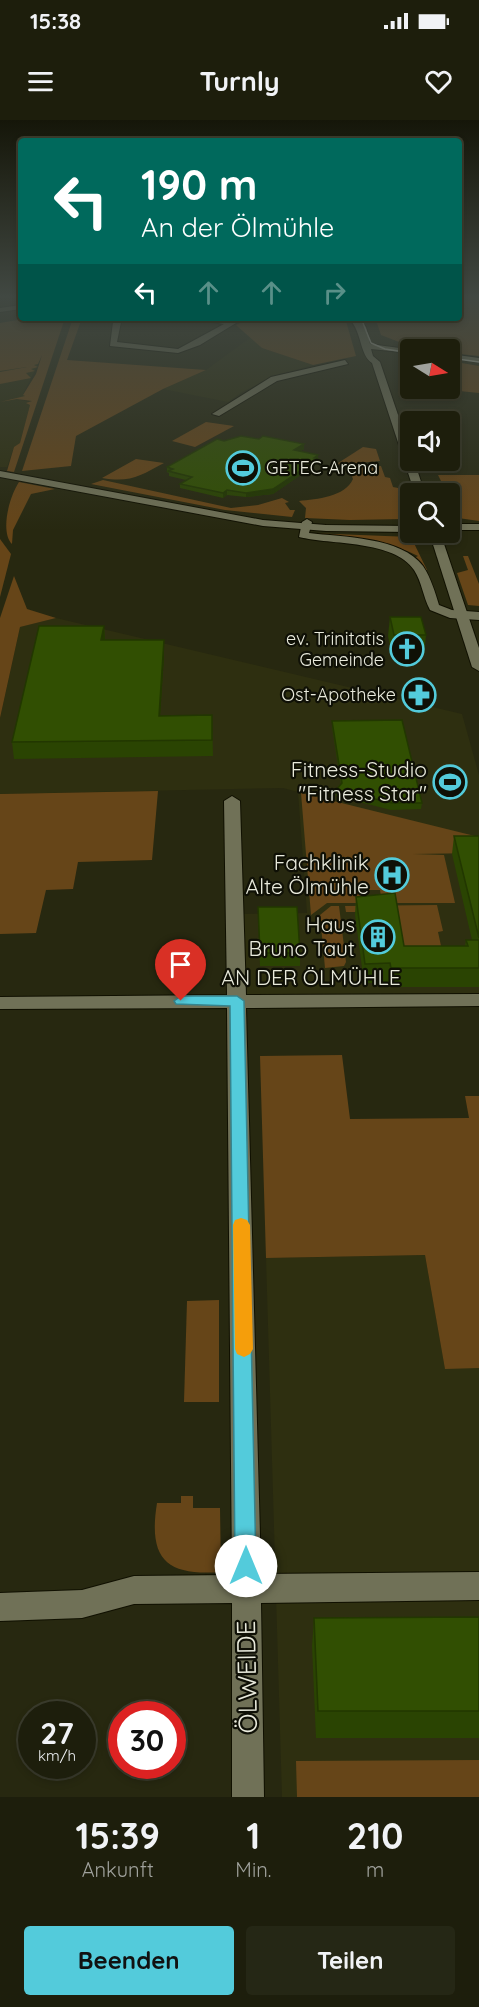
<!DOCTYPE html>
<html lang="de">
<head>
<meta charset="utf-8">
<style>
	:root { --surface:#1d1e0c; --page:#252715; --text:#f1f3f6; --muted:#a0a29d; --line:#3b3c2d; --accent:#53cbdb }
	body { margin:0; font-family:Quicksand,sans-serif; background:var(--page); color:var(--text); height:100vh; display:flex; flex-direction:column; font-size:22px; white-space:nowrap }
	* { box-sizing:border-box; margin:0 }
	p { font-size:20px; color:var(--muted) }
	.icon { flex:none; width:33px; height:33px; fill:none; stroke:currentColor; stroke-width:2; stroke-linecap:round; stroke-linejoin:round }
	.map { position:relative; height:1677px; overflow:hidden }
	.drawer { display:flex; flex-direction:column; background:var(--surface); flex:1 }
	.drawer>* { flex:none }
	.banner { position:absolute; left:18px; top:18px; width:444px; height:183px; border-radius:6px; box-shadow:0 3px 9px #0003,0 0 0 2px var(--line); background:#00695c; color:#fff; overflow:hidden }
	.needle { width:39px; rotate:101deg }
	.controls { position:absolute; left:400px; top:219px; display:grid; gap:12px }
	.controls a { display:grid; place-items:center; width:60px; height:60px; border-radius:6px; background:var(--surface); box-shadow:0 3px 9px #0003,0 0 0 2px var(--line); font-size:30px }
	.speed { position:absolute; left:18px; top:1581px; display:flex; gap:12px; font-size:30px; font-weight:700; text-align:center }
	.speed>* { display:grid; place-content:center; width:78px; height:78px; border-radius:50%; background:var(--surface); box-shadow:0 3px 9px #0003,0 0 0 2px var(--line); line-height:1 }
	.speed small { font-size:15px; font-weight:400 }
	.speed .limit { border:9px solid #d22; background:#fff; color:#111 }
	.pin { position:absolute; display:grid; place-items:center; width:51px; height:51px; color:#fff; margin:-62px -26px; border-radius:50% 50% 50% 0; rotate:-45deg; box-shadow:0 0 6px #0007 }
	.pin .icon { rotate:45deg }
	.me { position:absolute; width:66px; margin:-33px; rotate:0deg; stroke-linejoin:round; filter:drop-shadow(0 0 4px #0008) }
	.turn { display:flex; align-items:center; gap:21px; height:126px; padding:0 24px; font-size:27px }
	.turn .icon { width:78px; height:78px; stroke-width:2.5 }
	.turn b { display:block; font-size:42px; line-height:51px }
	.lanes { display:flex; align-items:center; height:57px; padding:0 24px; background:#0003; justify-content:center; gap:30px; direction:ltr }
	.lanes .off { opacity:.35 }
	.eta { display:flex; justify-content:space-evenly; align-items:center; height:102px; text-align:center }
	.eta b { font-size:36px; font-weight:700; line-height:42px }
	.primary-button { display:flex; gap:12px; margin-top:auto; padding:12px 24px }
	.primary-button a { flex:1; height:69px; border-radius:6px; background:var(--accent); color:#111; font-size:24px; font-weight:700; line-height:69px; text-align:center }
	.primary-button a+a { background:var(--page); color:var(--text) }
	.status { display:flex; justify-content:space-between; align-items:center; height:42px; padding:0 30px; background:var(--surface); direction:ltr }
	.status svg { height:16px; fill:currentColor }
	header { display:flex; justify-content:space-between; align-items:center; height:78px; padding:0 24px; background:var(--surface); font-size:27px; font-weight:700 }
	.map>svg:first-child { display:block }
	.built { fill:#2e2f10 }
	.green { fill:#664518 }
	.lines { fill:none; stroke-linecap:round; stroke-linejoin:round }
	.street-casing { stroke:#101000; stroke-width:2 }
	.secondary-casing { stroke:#101000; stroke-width:2 }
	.street { fill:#707157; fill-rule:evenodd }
	.secondary { fill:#707157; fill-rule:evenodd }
	.tram { stroke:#c4c5b6; stroke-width:1.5 }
	.wall { fill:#2a4402 }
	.shaded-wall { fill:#223701 }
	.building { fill:#314f02; stroke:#223701; stroke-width:1.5 }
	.route { fill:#53cbdb; stroke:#36848e; stroke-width:1.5 }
	.slow { fill:#f59e0b }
	.labels { text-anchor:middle; stroke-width:4.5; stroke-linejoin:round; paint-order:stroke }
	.far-poi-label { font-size:18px; fill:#e9eadc; stroke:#0f1006; text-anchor:end }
	.poi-label { font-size:21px; fill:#e9eadc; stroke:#0f1006; text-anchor:end }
	.street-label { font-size:21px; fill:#e9eadc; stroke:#0f1006 }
	.near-street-label { font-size:26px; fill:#e9eadc; stroke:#0f1006 }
</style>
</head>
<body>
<div class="status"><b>15:38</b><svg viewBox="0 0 49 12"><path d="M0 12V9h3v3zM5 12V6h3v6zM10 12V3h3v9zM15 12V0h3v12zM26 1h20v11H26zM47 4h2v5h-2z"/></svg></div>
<header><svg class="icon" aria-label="menu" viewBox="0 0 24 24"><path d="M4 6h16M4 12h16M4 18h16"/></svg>Turnly<svg class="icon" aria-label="heart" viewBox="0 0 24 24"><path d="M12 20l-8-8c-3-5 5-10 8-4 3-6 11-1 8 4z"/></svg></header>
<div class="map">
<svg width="479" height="1677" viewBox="0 0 479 1677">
	<rect width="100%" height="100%" fill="#272810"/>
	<g class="built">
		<polygon points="251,217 262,228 313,245 277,255 242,272 228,282 163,269 206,250"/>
		<polygon points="38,244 23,274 27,277 21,280 32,282 27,284 30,285 20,323 14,327 7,347 0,347 0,251"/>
		<polygon points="56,498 462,594 479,655 479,874 243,875 242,794 307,793 298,672 283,668 0,674 0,598 20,507"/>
		<polygon points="425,1135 445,1248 479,1248 479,1677 282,1677 266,1138"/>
	</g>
	<g class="green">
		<polygon points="459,176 479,176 479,236 450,233 450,230 412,227 381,215 377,203 382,202 376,198 459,198"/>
		<polygon points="30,198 65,198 14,352 7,351 14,327 20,323 30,285 26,283 32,281 17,279 0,282 25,276 23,275 36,254 42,235 38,244 34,245 38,247 31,249 35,251 26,253 31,258 0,264 0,252 27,247 0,251 0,203"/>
		<polygon points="73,198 82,198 67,240 206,250 163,269 76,316 71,346 22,351"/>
		<polygon points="252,198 342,198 346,201 356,236 313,245 262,228 236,205"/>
		<polygon points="450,241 479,246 479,273 440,269 450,268"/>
		<polygon points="206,302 234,306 195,327 172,321"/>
		<polygon points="363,327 376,329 380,341 335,345"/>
		<path d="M 136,339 L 164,343 C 140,356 130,363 102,358 Z"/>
		<path d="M 381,346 L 385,357 L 390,358 L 393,367 L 398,368 L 407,395 L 404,399 L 350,400 L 305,398 L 306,388 L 299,381 C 317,379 345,377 353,359 L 348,347 Z"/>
		<polygon points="438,355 479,355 479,401 458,398 450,381 450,374 447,373"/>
		<polygon points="103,360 231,388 258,385 282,378 289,382 285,383 290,390 295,390 292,397 225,390 91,364"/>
		<path d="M 19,362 L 55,369 L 31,374 L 13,410 L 12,424 C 0,412 9,377 19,362 Z"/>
		<path d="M 309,413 L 411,417 L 427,450 L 422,450 L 412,439 L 418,436 C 393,423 364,420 337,415 L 333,418 Z"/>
		<polygon points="0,419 11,434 0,477"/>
		<polygon points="463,436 468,436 479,464 479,486 468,485 457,453 468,450"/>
		<polygon points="14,456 27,489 56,498 20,507 0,598 0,498"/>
		<polygon points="158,671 152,740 78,742 73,769 46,770 36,813 0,814 0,674"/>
		<polygon points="301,673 479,717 479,733 413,734 444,735 455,783 382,783 380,770 365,770 366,783 327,783 311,795"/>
		<polygon points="437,785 443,811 438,812 445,844 404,845 394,792 346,792 345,786"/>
		<polygon points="331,786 339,786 346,842 344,846 325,848 320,795"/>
		<polygon points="342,935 350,999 469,998 465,976 479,976 479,1248 445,1249 425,1135 266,1138 260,936"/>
		<polygon points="219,1180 219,1282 184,1282 187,1181"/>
		<path d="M 181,1376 L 193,1376 L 193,1388 L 220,1388 L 221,1452 C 166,1456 148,1439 157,1383 L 181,1383 Z"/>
		<polygon points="479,1640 479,1677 297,1677 296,1641"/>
	</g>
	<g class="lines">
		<g class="street-casing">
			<g id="street">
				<polygon points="21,185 21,189 0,192 0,188"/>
				<polygon points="110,198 118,198 121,202 117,222 178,229 224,204 190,198 211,198 236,203 200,225 178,233 110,226 113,202"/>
				<polygon points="345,240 348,244 277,261 219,296 212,294 271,257"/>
				<path d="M 307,399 L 312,402 L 309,413 C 342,417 402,417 423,446 C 431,458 435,472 439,485 L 452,490 L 479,492 L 479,500 L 450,498 L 430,490 C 423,477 422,462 414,450 C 394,420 331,425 299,417 L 302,402 Z"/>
				<polygon points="232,676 240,681 246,875 479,874 479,886 246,888 261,1454 479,1452 479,1480 261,1483 264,1677 232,1677 232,1483 134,1484 82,1498 0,1501 0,1473 82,1470 134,1456 232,1455 227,888 0,889 0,877 227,875 224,681"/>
			</g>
		</g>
		<g class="secondary-casing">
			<g id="secondary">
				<path d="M 349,198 L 357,198 L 366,207 L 370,224 L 414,230 L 411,230 L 411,233 L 371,229 L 373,236 L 380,242 L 411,333 L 411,340 L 414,340 L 425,374 L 415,374 L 372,243 C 359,234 363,214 349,198 Z"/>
				<polygon points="450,234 479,238 479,242 450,238"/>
				<polygon points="0,351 263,400 326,405 411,406 411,412 326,411 263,406 0,357"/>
				<rect x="450" y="404" width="29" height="6"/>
				<polygon points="429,412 440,412 479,528 479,551 472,547"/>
			</g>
		</g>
		<use href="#street" class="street"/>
		<use href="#secondary" class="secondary"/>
		<g class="tram">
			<polyline points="357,198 363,203 371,223 385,229 411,233"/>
			<polyline points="450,238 479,242"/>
		</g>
	</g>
	<g class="wall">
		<polygon points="224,321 304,329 300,331 318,335 318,343 273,374 246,377 227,375 223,378 180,368 180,364 186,360 169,356 169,353 167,352 167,347"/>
		<polygon points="390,497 426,515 424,535 392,535 388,516"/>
		<polygon points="104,506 105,520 164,520 164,536 160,596 212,595 213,636 14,639 12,622"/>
		<polygon points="332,601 422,683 421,689 391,690 336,676 336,670 341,665 332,607"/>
		<polygon points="454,716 479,716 479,867 389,867 388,863 364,863 355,795 356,777 404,826 465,826 466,820 472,820 452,734"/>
		<polygon points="258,787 300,833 300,846 260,846"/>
		<polygon points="479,1497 479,1618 316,1618 312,1526 314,1498"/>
	</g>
	<g class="shaded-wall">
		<polygon points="304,324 304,329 294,335 294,330"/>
		<polygon points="318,335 318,343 273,374 246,377 246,373"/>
		<polygon points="227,370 227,375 223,378 223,373"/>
		<polygon points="104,506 105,521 101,520"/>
		<polygon points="164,520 164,536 159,612 159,596"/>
	</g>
	<g class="building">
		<polygon points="241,316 259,319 263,316 304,324 294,330 318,335 314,338 318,339 273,369 246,373 227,370 223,373 180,364 192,357 168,351 173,349 167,347 217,319 224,321"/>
		<polygon points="390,497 421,497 426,515 394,515"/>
		<polygon points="39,506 104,506 101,520 164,520 159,596 212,595 212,620 12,622"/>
		<polygon points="402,600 422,683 392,683 336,670 342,663 332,601"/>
		<polygon points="454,716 479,716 479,818"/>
		<polygon points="395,773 404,826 468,826 466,820 479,820 479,848 391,848 390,843 365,844 356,777"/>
		<polygon points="258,787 297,787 300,833 260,833"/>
		<polygon points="479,1497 479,1591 318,1591 314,1498"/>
	</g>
	<linearGradient id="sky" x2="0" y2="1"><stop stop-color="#151609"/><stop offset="0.43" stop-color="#414842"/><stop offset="1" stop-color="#414842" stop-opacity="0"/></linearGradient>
	<rect width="479" height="411" fill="url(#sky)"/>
	<polygon class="route" points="181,876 237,876 244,881 256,1446 253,1454 246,1457 238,1454 235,1446 230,886 176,884 174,881"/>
	<polygon class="slow" points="241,1098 247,1100 250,1105 253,1229 250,1234 244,1237 237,1234 235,1229 233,1105 235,1100"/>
	<defs>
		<g id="stadium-ring" transform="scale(1.725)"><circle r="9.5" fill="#0f1006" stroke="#53cbdb" stroke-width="1.5"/><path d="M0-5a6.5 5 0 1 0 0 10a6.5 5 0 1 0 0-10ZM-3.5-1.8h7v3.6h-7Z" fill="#53cbdb"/></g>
		<g id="church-ring" transform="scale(1.725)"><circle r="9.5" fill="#0f1006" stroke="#53cbdb" stroke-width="1.5"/><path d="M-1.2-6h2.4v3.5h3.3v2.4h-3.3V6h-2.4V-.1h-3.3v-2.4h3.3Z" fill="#53cbdb"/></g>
		<g id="pharmacy-ring" transform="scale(1.725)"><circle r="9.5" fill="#0f1006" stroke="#53cbdb" stroke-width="1.5"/><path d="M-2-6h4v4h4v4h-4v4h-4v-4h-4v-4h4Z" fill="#53cbdb"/></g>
		<g id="hospital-ring" transform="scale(1.725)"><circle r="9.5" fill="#0f1006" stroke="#53cbdb" stroke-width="1.5"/><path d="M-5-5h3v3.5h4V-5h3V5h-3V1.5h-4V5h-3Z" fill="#53cbdb"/></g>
		<g id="building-ring" transform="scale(1.725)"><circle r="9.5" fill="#0f1006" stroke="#53cbdb" stroke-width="1.5"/><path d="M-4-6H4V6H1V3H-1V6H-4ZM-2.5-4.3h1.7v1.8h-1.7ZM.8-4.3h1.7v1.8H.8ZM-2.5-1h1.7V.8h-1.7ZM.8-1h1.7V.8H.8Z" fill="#53cbdb"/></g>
	</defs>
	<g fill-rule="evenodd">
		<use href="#stadium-ring" x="243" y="348"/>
		<use href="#church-ring" x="407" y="529"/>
		<use href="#pharmacy-ring" x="419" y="575"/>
		<use href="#stadium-ring" x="450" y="662"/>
		<use href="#hospital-ring" x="392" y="755"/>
		<use href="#building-ring" x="378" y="817"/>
	</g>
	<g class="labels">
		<g class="far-poi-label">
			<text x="266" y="354" text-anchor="start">GETEC-Arena</text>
			<text x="384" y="525">ev. Trinitatis<tspan x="384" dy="21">Gemeinde</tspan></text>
			<text x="396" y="581">Ost-Apotheke</text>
		</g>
		<g class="poi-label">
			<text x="427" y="657">Fitness-Studio<tspan x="427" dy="24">"Fitness Star"</tspan></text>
			<text x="369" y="750">Fachklinik<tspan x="369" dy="24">Alte Ölmühle</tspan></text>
			<text x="355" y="812">Haus<tspan x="355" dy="24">Bruno Taut</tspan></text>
		</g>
		<g class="street-label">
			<text x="311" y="865">AN DER ÖLMÜHLE</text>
		</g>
		<g class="near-street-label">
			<text transform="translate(247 1557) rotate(-91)" y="9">ÖLWEIDE</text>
		</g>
	</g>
</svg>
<div class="controls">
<a><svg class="needle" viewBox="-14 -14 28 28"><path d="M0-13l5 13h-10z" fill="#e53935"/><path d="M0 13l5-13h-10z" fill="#a0a29d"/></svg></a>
<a><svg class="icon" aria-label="sound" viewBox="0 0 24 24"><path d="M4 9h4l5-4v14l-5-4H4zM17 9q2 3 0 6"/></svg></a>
<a><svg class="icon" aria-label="search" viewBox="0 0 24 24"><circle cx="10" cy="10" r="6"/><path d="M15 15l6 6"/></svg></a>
</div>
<div class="speed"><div>27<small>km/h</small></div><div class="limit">30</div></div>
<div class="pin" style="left:181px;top:881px;background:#d93025"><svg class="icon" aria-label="arrive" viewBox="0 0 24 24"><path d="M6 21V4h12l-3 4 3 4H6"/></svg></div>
<svg class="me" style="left:246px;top:1446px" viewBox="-20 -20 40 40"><circle r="19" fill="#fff"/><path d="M0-13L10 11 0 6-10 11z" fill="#53cbdb"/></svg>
<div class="banner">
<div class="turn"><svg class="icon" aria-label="left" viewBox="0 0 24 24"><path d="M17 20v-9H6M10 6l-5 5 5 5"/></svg><div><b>190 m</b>An der Ölmühle</div></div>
<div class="lanes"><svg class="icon" aria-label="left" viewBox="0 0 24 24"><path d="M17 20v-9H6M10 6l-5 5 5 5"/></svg><svg class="icon off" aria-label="ahead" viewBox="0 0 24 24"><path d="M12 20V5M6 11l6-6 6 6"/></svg><svg class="icon off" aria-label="ahead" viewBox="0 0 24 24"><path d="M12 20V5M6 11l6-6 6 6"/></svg><svg class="icon off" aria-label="right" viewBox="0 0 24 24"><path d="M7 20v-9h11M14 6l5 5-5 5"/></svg></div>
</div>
</div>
<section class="drawer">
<div class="eta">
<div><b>15:39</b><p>Ankunft</p></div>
<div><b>1</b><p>Min.</p></div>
<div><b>210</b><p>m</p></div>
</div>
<div class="primary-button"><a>Beenden</a><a>Teilen</a></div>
</section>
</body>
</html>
